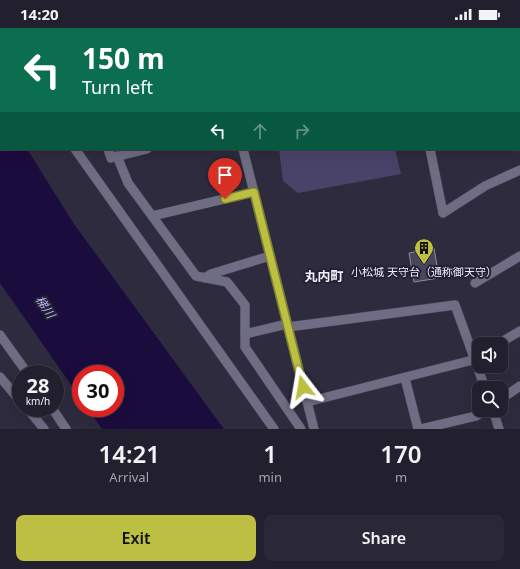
<!DOCTYPE html>
<html lang="en">
<head>
<meta charset="utf-8">
<style>
	:root { --surface:#22202e; --page:#2a2836; --text:#f1f3f6; --muted:#a2a3aa; --line:#3f3e4a; --accent:#bdbf43 }
	body { margin:0; font-family:"Noto Sans","Noto Sans JP",sans-serif; background:var(--page); color:var(--text); height:100vh; display:flex; flex-direction:column; font-size:15px; white-space:nowrap }
	* { box-sizing:border-box; margin:0 }
	p { font-size:13px; color:var(--muted) }
	.icon { flex:none; width:22px; height:22px; fill:none; stroke:currentColor; stroke-width:2; stroke-linecap:round; stroke-linejoin:round }
	.map { position:relative; height:401px; overflow:hidden }
	.drawer { display:flex; flex-direction:column; background:var(--surface); flex:1 }
	.drawer>* { flex:none }
	.hud { position:absolute; left:0px; top:0px; width:520px; height:122px; box-shadow:0 4px 16px #0002,0 0 0 1px var(--line); background:#0b6e4f; color:#fff; overflow:hidden }
	.tools { position:absolute; left:472px; top:309px; display:grid; gap:8px }
	.tools a { display:grid; place-items:center; width:36px; height:36px; border-radius:8px; background:var(--surface); box-shadow:0 4px 16px #0002,0 0 0 1px var(--line); font-size:20px }
	.speed { position:absolute; left:12px; top:337px; display:flex; gap:8px; font-size:20px; font-weight:700; text-align:center }
	.speed>* { display:grid; place-content:center; width:52px; height:52px; border-radius:50%; background:var(--surface); box-shadow:0 4px 16px #0002,0 0 0 1px var(--line); line-height:1 }
	.speed small { font-size:10px; font-weight:400 }
	.speed .limit { border:6px solid #d22; background:#fff; color:#111 }
	.pin { position:absolute; display:grid; place-items:center; width:34px; height:34px; color:#fff; margin:-41px -17px; border-radius:50% 50% 50% 0; rotate:-45deg; box-shadow:0 0 4px #0007 }
	.pin .icon { rotate:45deg }
	.me { position:absolute; width:44px; margin:-22px; rotate:346deg; stroke-linejoin:round; filter:drop-shadow(0 0 3px #0008) }
	.turn { display:flex; align-items:center; gap:14px; height:84px; padding:0 16px; font-size:18px }
	.turn .icon { width:52px; height:52px; stroke-width:2.5 }
	.turn b { display:block; font-size:28px; line-height:34px }
	.lanes { display:flex; align-items:center; height:38px; padding:0 16px; background:#0003; justify-content:center; gap:20px; direction:ltr }
	.lanes .off { opacity:.35 }
	.eta { display:flex; justify-content:space-evenly; align-items:center; height:68px; text-align:center }
	.eta b { font-size:24px; font-weight:600; line-height:28px }
	.action { display:flex; gap:8px; margin-top:auto; padding:8px 16px }
	.action a { flex:1; height:46px; border-radius:8px; background:var(--accent); color:#111; font-size:16px; font-weight:600; line-height:46px; text-align:center }
	.action a+a { background:var(--page); color:var(--text) }
	.status { display:flex; justify-content:space-between; align-items:center; height:28px; padding:0 20px; background:var(--surface); direction:ltr }
	.status svg { height:11px; fill:currentColor }
	.map>svg:first-child { display:block }
	.green { fill:#49436a }
	.water { fill:#1b0c3e }
	.building { fill:#48465a; stroke:#8e8ba2 }
	.lines { fill:none; stroke-linecap:round; stroke-linejoin:round }
	.minor-casing { stroke:#4a4758; stroke-width:10 }
	.minor { stroke:#6f6d83; stroke-width:9 }
	.route-casing { stroke:#7b7c2c; stroke-width:10 }
	.route { stroke:#bdbf43; stroke-width:7 }
	.labels { text-anchor:middle; stroke-width:4; stroke-linejoin:round; paint-order:stroke }
	.poi-label { font-size:11px; fill:#eeedf9; stroke:#242134 }
	.water-label { font-size:12px; font-style:italic; fill:#beb4f8; stroke:#242134 }
	.quarter-label { font-size:13px; font-weight:bold; fill:#eeedf9; stroke:#242134 }
</style>
</head>
<body>
<div class="status"><b>14:20</b><svg viewBox="0 0 49 12"><path d="M0 12V9h3v3zM5 12V6h3v6zM10 12V3h3v9zM15 12V0h3v12zM26 1h20v11H26zM47 4h2v5h-2z"/></svg></div>
<div class="map">
<svg width="520" height="401" viewBox="0 0 520 401">
	<rect width="100%" height="100%" fill="#2e2b3e"/>
	<g class="green">
		<rect x="263" y="0" width="105" height="1"/>
		<polygon points="279,121 395,121 401,146 298,165 283,153"/>
	</g>
	<polygon class="water" points="0,78 1,121 27,121 74,196 224,401 102,401 87,380 115,380 115,346 81,346 81,371 0,255"/>
	<polygon class="building" points="434,220 439,250 414,254 409,225"/>
	<g class="lines">
		<g class="minor-casing">
			<g id="minor">
				<polyline points="77,0 78,1"/>
				<polyline points="212,0 212,1"/>
				<polyline points="467,0 467,1"/>
				<polyline points="22,1 26,0"/>
				<polyline points="488,1 490,0"/>
				<polyline points="0,13 1,15"/>
				<polyline points="519,94 520,96"/>
				<polyline points="75,121 274,401"/>
				<polyline points="108,121 111,130 147,121"/>
				<polyline points="243,121 314,401"/>
				<polyline points="430,121 443,185 485,158 520,142"/>
				<polyline points="117,128 128,155 196,248 227,254 245,277 245,319 301,401"/>
				<polyline points="152,188 254,164"/>
				<polyline points="205,250 211,246 270,228"/>
				<polyline points="475,255 520,228"/>
				<polyline points="288,299 455,277 485,360"/>
				<polyline points="245,306 287,296"/>
				<polyline points="0,307 28,346"/>
				<polyline points="498,316 520,303"/>
				<polyline points="0,349 21,374"/>
				<polyline points="405,350 418,401"/>
				<polyline points="501,371 520,358"/>
				<polyline points="307,374 469,333 479,328"/>
				<polyline points="27,380 44,401"/>
				<polyline points="52,380 66,401"/>
				<polyline points="493,382 499,401"/>
				<polyline points="421,401 476,388 485,382"/>
			</g>
		</g>
		<use href="#minor" class="minor"/>
	</g>
	<g class="lines">
		<g class="route-casing">
			<polyline id="route" points="225,171 254,164 303,359"/>
		</g>
		<use href="#route" class="route"/>
	</g>
	<defs>
		<g id="building-pin" transform="scale(1)"><path d="M0 17L-7.5 6A9.5 9.5 0 1 1 7.5 6Z" fill="#bdbf43" stroke="#242134"/><path d="M-4-6H4V6H1V3H-1V6H-4ZM-2.5-4.3h1.7v1.8h-1.7ZM.8-4.3h1.7v1.8H.8ZM-2.5-1h1.7V.8h-1.7ZM.8-1h1.7V.8H.8Z" fill="#111"/></g>
	</defs>
	<g fill-rule="evenodd">
		<use href="#building-pin" x="424" y="220"/>
	</g>
	<g class="labels">
		<g class="poi-label">
			<text x="424" y="248">小松城 天守台（通称御天守）</text>
		</g>
		<g class="water-label">
			<text transform="translate(45 279) rotate(56)" y="4">梯川</text>
		</g>
		<g class="quarter-label">
			<text x="324" y="253">丸内町</text>
		</g>
	</g>
</svg>
<div class="tools">
<a><svg class="icon" aria-label="sound" viewBox="0 0 24 24"><path d="M4 9h4l5-4v14l-5-4H4zM17 9q2 3 0 6"/></svg></a>
<a><svg class="icon" aria-label="search" viewBox="0 0 24 24"><circle cx="10" cy="10" r="6"/><path d="M15 15l6 6"/></svg></a>
</div>
<div class="speed"><div>28<small>km/h</small></div><div class="limit">30</div></div>
<div class="pin" style="left:225px;top:171px;background:#d93025"><svg class="icon" aria-label="arrive" viewBox="0 0 24 24"><path d="M6 21V4h12l-3 4 3 4H6"/></svg></div>
<svg class="me" style="left:303px;top:359px" viewBox="-20 -20 40 40"><path d="M0-17L14 15 0 8-14 15z" fill="#bdbf43" stroke="#fff" stroke-width="4"/></svg>
<div class="hud">
<div class="turn"><svg class="icon" aria-label="left" viewBox="0 0 24 24"><path d="M17 20v-9H6M10 6l-5 5 5 5"/></svg><div><b>150 m</b>Turn left</div></div>
<div class="lanes"><svg class="icon" aria-label="left" viewBox="0 0 24 24"><path d="M17 20v-9H6M10 6l-5 5 5 5"/></svg><svg class="icon off" aria-label="ahead" viewBox="0 0 24 24"><path d="M12 20V5M6 11l6-6 6 6"/></svg><svg class="icon off" aria-label="right" viewBox="0 0 24 24"><path d="M7 20v-9h11M14 6l5 5-5 5"/></svg></div>
</div>
</div>
<section class="drawer">
<div class="eta">
<div><b>14:21</b><p>Arrival</p></div>
<div><b>1</b><p>min</p></div>
<div><b>170</b><p>m</p></div>
</div>
<div class="action"><a>Exit</a><a>Share</a></div>
</section>
</body>
</html>
